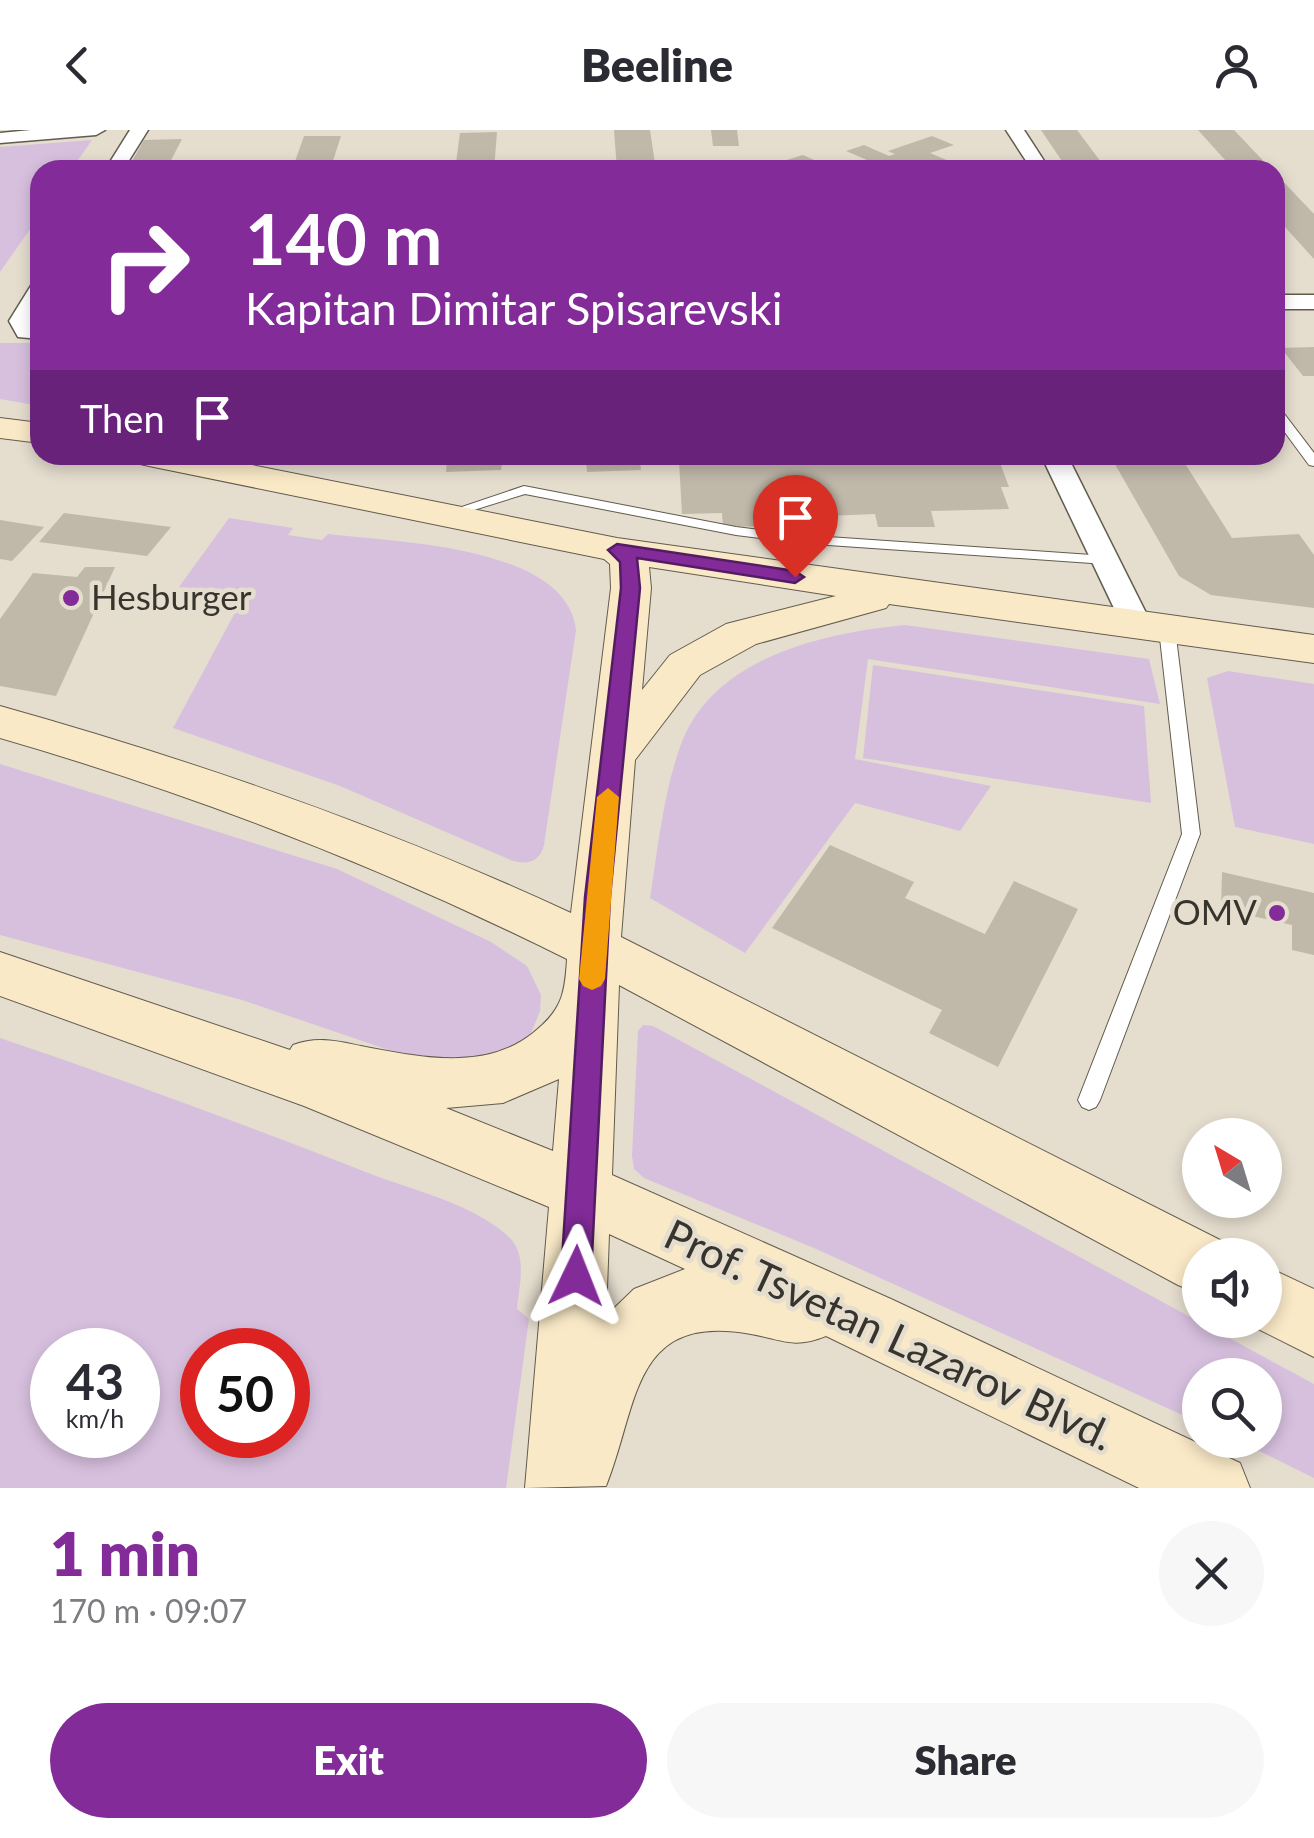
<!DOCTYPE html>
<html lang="en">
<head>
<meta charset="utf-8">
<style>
	:root { --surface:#fff; --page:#f7f7f7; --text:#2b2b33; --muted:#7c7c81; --accent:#822b99 }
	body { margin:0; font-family:Lato,sans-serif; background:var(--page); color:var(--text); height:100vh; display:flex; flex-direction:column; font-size:38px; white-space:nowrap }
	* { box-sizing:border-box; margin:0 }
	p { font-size:32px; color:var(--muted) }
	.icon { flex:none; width:55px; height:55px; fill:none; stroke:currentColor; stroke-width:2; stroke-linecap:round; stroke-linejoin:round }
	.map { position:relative; height:1358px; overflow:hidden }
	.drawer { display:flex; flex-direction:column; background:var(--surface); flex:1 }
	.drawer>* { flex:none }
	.guide { position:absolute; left:30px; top:30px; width:1255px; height:305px; border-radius:30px; box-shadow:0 5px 15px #0003; background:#822b99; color:#fff; overflow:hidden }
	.needle { width:65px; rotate:322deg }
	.tools { position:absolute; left:1182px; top:988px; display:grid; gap:20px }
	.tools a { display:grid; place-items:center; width:100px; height:100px; border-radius:50%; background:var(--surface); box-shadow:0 5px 15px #0003; font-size:50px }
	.speed { position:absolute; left:30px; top:1198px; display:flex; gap:20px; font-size:50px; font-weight:700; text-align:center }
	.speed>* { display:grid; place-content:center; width:130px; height:130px; border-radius:50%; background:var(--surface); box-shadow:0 5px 15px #0003; line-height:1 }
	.speed small { font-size:25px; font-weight:400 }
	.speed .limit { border:15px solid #d22; background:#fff; color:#111 }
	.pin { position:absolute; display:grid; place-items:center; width:85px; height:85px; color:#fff; margin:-102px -42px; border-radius:50% 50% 50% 0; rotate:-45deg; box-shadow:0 0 10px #0007 }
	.pin .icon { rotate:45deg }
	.me { position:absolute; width:110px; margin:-55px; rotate:2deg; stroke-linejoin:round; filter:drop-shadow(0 0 8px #0008) }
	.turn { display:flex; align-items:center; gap:35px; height:210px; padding:0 50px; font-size:45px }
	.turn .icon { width:130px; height:130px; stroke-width:2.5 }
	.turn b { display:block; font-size:70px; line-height:85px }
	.then { display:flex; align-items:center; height:95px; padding:0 50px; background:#0003; gap:20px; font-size:38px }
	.round { display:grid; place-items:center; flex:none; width:105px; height:105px; border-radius:52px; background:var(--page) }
	.headline { display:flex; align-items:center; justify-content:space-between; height:170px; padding:0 50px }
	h1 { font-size:60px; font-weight:800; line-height:75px; color:var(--accent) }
	.button { display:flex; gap:20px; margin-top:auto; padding:20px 50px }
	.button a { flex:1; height:115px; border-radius:60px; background:var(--accent); color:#fff; font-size:40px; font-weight:800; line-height:115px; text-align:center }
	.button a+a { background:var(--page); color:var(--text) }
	header { display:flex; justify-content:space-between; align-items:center; height:130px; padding:0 50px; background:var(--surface); font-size:45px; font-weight:800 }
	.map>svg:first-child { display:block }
	.green { fill:#d7c0de; fill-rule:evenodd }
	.building { fill:#c0b8a9 }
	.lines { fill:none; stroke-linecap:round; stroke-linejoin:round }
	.lane-casing { stroke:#625c4e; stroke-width:2 }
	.street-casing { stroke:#625c4e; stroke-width:3 }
	.secondary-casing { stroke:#625c4e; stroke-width:2 }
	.lane { fill:#fff; fill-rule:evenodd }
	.street { fill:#fff; fill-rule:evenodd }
	.secondary { fill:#f9e9c7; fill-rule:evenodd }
	.route { fill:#822b99; stroke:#541c63; stroke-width:2.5 }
	.slow { fill:#f59e0b }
	.poi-dot { fill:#822b99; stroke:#e5ddce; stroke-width:4 }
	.labels { text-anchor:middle; stroke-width:9; stroke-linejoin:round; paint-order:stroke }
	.poi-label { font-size:35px; fill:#37342e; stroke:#e5ddce; text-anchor:start }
	.near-street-label { font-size:42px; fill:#37342e; stroke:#e5ddce }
</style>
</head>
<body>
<header><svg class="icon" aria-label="back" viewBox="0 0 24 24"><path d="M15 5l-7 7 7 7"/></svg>Beeline<svg class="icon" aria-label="person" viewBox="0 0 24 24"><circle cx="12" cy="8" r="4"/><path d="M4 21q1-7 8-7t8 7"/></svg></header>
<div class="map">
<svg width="1314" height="1358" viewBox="0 0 1314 1358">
	<rect width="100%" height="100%" fill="#e5ddce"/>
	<g class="green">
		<polygon points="92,10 71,40 40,40 40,85 0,142 0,17"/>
		<polygon points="0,213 40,213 40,276 0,269"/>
		<path d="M 229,388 L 293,398 L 288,405 L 322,410 L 328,404 C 393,412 567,415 576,500 L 544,715 C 540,731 529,735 513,731 L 340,656 L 173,598 L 245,464 L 179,457 Z"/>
		<path d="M 905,495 L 1149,529 L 1160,574 L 868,529 L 855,629 L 991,656 L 960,701 L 855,673 L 745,823 L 650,768 C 658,718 663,665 680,617 C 711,528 822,503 905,495 Z"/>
		<polygon points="873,535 1144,576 1151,673 863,628"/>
		<polygon points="1228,541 1314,554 1314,714 1235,697 1207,548"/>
		<polygon points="0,634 337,739 491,812 527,836 541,865 540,881 528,911 497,933 415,929 242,870 0,805"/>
		<polygon points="643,895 653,896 1314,1254 1314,1348 1237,1310 1265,1310 1265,1245 1200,1245 1200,1293 814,1118 644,1048 634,1039 632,1026 638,901"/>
		<path d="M 0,908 C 125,950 248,996 371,1044 C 415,1061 474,1074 509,1107 C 528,1125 519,1156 517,1179 L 529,1189 L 506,1358 L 0,1358 ZM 52,1220 L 138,1220 L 138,1305 L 52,1305 ZM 202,1220 L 288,1220 L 288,1305 L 202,1305 Z"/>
	</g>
	<g class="building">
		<polygon points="614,0 650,0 656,40 617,40"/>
		<polygon points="711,0 737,0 739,16 713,16"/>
		<polygon points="1041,0 1077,0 1107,40 1068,40"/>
		<polygon points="1198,0 1234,0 1272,40 1234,40"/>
		<polygon points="497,2 494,40 455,40 460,3"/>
		<polygon points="304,6 341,6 330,40 292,40"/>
		<polygon points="932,6 954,15 930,23 956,34 939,40 876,40 883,37 846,21 864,15 889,26 895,24 888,21"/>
		<polygon points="182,9 166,40 127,40 144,10"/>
		<polygon points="803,25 836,40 797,40 780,32"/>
		<polygon points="1275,43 1314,84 1314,129 1275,86"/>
		<polygon points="1314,217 1314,246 1303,246 1281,218"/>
		<polygon points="410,325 705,325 705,330 717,330 716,325 770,325 771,331 914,325 916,331 999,330 1009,357 1001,357 1009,379 931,381 935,397 878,397 875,384 779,388 781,396 723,397 722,383 682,384 679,331 640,332 641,340 587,342 586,330 502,333 501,340 446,342 447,330 410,331"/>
		<polygon points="1148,327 1184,332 1232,408 1299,404 1314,425 1314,478 1211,465 1179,446 1112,329"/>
		<polygon points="64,383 171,397 147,426 39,412"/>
		<polygon points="0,390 44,397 12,431 0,429"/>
		<polygon points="85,437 115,437 56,566 0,556 0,489 33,443 77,447"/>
		<polygon points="830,715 914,752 905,768 985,804 1014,751 1078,779 998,937 929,903 942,880 772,798"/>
		<polygon points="1222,742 1314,763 1314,825 1292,820 1292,795 1221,779"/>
	</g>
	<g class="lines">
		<g class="lane-casing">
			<g id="lane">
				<polygon points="1275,276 1279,277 1314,323 1314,336 1309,335 1275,289"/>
				<polygon points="524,356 736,397 799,405 1106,426 1113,430 1106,434 799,413 736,405 525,364 445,389 438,385"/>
				<polygon points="1167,494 1175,499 1200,704 1100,970 1096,977 1089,980 1082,977 1078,970 1182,704 1159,499"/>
			</g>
		</g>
		<g class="street-casing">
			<g id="street">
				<polygon points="31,0 105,0 96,5 0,13 0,3"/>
				<polygon points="130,0 148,0 123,40 105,40"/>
				<polygon points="1006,0 1024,0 1050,40 1032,40"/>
				<polygon points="40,152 40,177 31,191 40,195 40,209 18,207 9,191 32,154"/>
				<rect x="1275" y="165" width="39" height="14"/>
				<polygon points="1041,325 1067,325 1152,495 1148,502 1126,502 1122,495"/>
			</g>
		</g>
		<g class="secondary-casing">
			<g id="secondary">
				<polygon points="0,288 40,293 40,313 0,308"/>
				<path d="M 131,325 L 202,325 L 617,408 L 1314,505 L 1314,533 L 889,474 L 886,478 L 756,514 L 700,545 L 635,630 L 621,807 L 1222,1111 L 1228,1125 L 1200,1125 L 1200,1164 L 1178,1155 L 619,855 L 612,1045 L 891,1169 L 1240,1333 L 1250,1358 L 1139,1358 L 826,1206 C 794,1219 783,1210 751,1204 C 631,1182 639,1274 606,1356 L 525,1358 L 549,1077 L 304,976 L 0,866 L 0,822 L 290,920 L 293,915 C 317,906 336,911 361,916 C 419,927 484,942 533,903 C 562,880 565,864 567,829 C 384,738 197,665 0,608 L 0,576 C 196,631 386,697 571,783 L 611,458 L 610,434 L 604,429 L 149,336 L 136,333 ZM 649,437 L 836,466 L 726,494 L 670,525 L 642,560 L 651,458 ZM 559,949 L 553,1021 L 446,978 L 503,973 ZM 609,1104 L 685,1139 L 634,1159 L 606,1186 Z"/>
				<polygon points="1265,1136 1314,1159 1314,1227 1242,1191 1265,1190"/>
			</g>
		</g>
		<use href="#lane" class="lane"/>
		<use href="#street" class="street"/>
		<use href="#secondary" class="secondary"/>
	</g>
	<polygon class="route" points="617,414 795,441 804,447 795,453 637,428 640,458 610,767 591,1146 587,1157 576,1161 565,1157 561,1146 585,767 621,458 620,432 608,420"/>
	<polygon class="slow" points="608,658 619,667 605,849 601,856 592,860 583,856 579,849 597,667"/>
	<g class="poi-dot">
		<circle cx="71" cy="468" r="10"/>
		<circle cx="1277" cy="783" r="10"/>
	</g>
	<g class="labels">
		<g class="poi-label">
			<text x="91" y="480">Hesburger</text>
			<text x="1257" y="795" text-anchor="end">OMV</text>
		</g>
		<g class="near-street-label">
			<text transform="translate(889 1205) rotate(25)" y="15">Prof. Tsvetan Lazarov Blvd.</text>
		</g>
	</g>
</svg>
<div class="tools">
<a><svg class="needle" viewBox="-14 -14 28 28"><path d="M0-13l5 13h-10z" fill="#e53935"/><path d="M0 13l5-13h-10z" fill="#7c7c81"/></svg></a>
<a><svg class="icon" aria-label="sound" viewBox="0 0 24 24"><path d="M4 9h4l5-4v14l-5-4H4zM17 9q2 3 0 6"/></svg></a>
<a><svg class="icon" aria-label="search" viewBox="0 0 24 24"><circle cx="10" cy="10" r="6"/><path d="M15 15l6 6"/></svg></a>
</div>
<div class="speed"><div>43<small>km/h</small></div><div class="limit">50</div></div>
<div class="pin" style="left:795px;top:447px;background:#d93025"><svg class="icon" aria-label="arrive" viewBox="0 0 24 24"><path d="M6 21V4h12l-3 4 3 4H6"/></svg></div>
<svg class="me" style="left:576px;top:1146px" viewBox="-20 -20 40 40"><path d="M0-17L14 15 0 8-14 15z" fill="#822b99" stroke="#fff" stroke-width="4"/></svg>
<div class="guide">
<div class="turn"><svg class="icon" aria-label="right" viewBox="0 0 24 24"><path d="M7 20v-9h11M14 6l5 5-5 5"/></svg><div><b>140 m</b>Kapitan Dimitar Spisarevski</div></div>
<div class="then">Then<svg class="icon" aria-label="arrive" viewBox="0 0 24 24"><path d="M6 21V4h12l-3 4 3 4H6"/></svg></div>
</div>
</div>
<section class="drawer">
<div class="headline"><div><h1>1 min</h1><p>170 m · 09:07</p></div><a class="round"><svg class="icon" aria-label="close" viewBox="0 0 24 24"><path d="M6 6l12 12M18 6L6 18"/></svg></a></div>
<div class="button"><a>Exit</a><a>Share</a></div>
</section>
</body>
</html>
